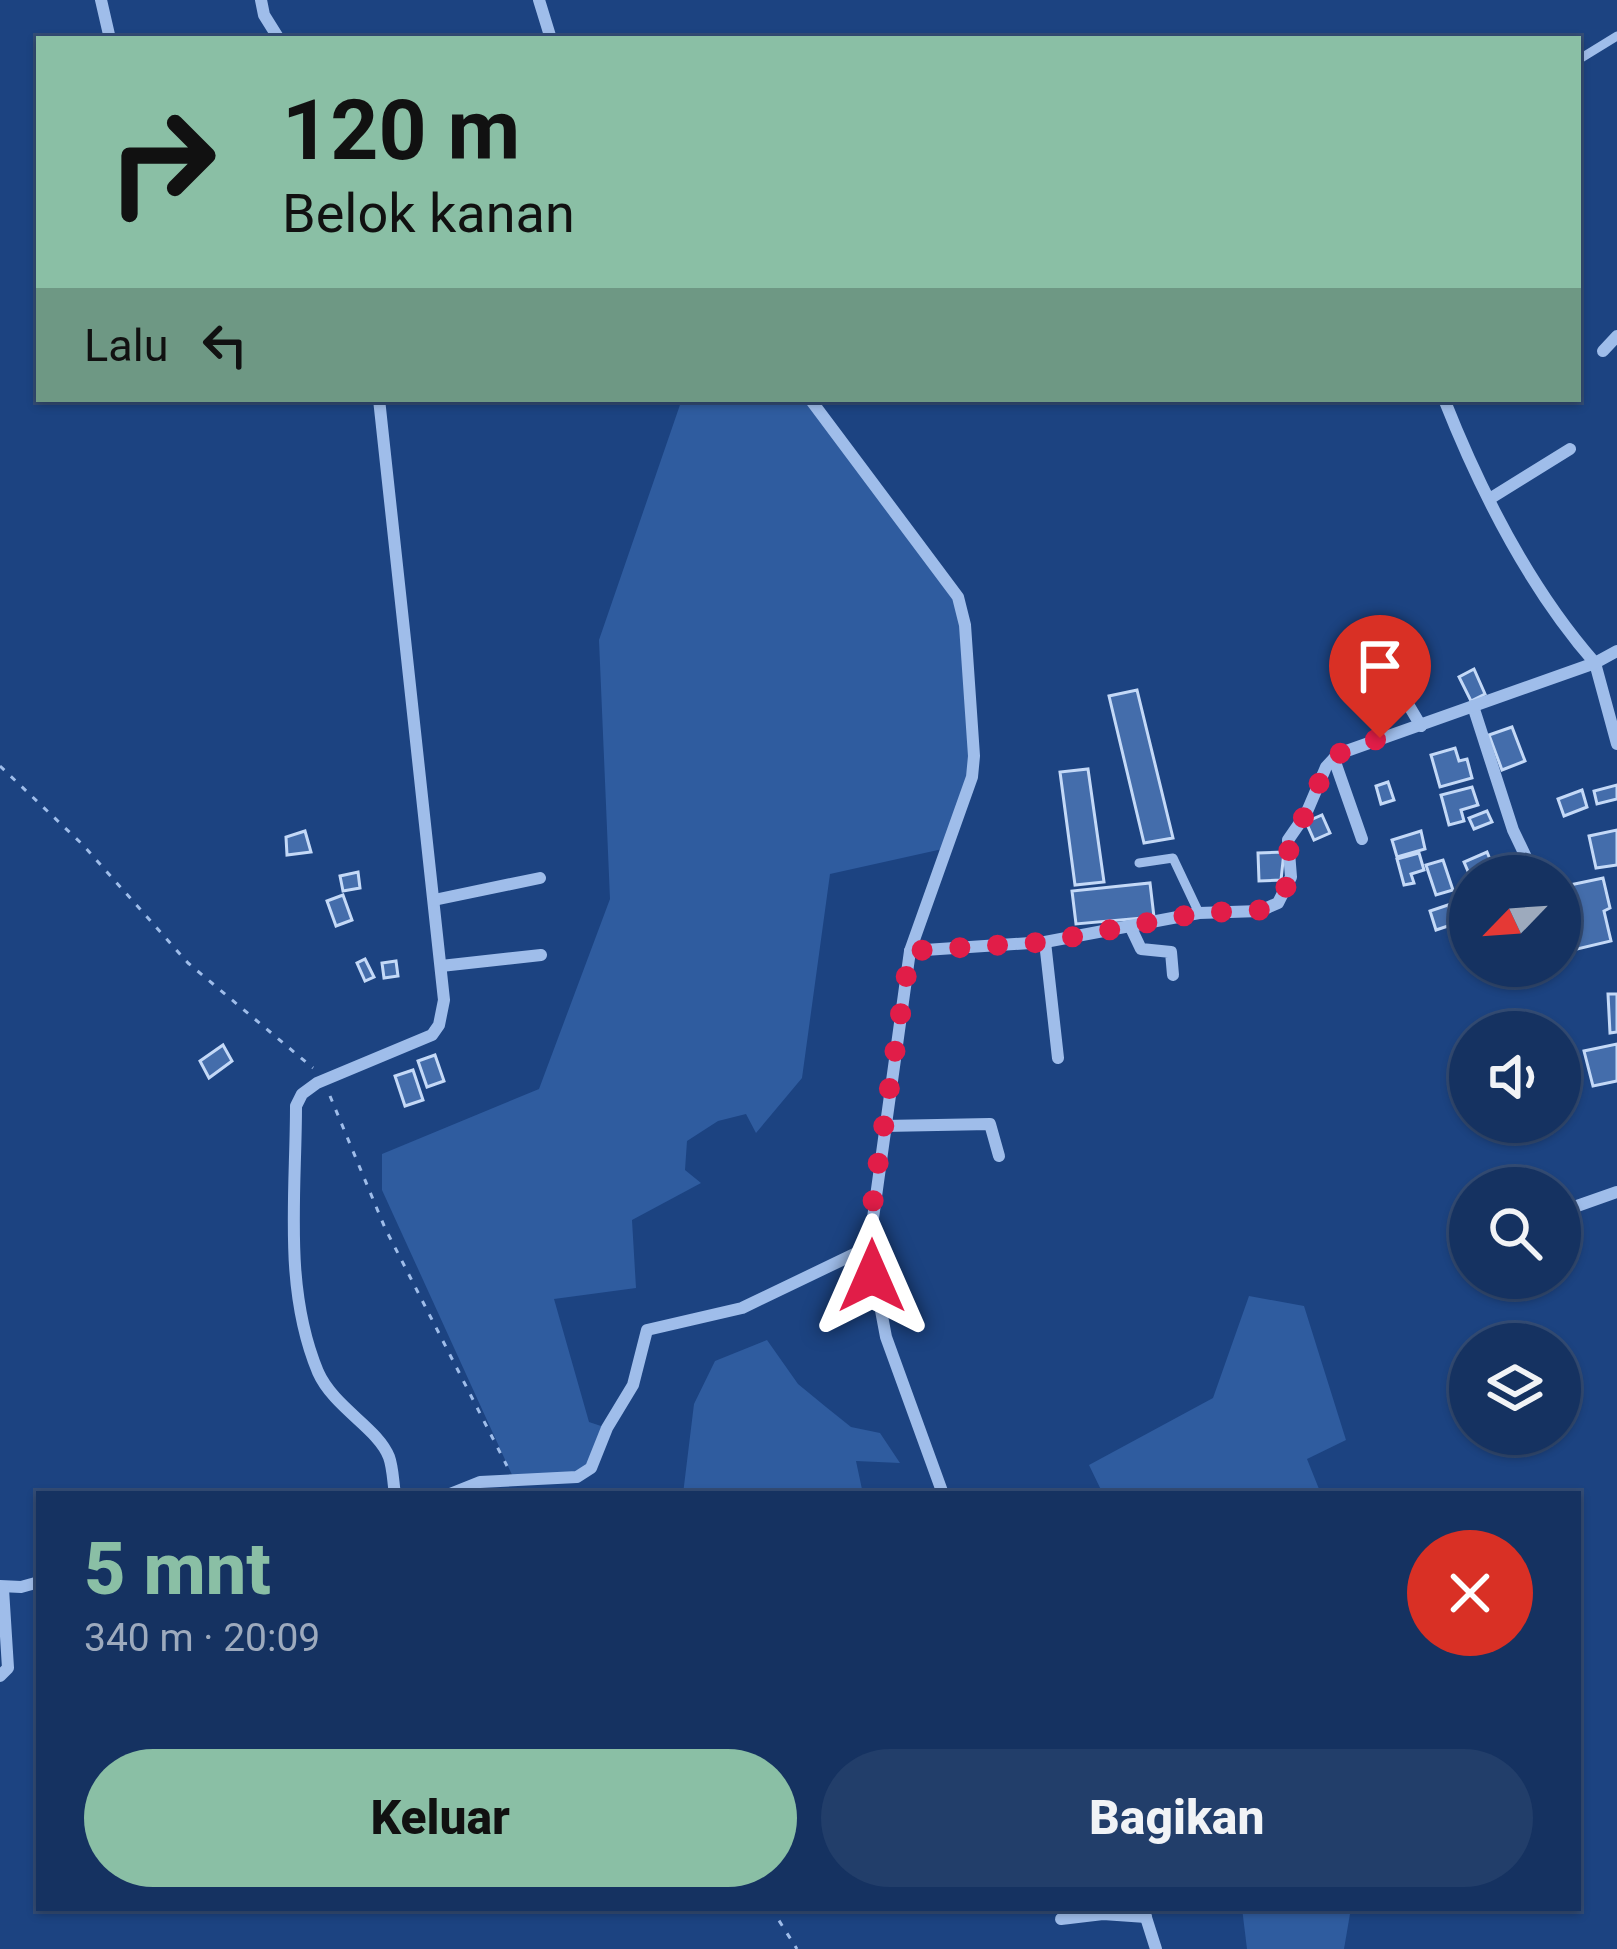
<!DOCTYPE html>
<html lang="id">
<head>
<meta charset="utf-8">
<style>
	:root { --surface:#153261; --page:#223e6a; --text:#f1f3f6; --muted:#9daabd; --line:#344d76; --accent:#8abfa5 }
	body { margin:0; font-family:Roboto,sans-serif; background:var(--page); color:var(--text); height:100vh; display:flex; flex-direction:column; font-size:45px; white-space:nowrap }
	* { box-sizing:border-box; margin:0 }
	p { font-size:39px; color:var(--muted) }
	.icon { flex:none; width:66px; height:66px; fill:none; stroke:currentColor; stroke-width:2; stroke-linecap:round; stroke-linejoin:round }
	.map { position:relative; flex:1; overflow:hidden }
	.drawer { position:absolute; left:36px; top:1491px; width:1545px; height:420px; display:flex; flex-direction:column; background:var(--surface); border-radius:0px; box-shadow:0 3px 9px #0004,0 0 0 3px var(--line) }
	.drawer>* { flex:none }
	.hud { position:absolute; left:36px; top:36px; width:1545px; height:366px; border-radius:0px; box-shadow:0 3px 9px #0004,0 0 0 3px var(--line); background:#8abfa5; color:#111; overflow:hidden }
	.needle { width:78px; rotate:245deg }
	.buttons { position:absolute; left:1449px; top:855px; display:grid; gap:24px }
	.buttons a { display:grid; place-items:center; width:132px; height:132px; border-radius:50%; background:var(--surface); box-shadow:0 3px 9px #0004,0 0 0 3px var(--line); font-size:60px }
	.pin { position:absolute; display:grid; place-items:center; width:102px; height:102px; color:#fff; margin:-123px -51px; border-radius:50% 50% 50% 0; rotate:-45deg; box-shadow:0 0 12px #0007 }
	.pin .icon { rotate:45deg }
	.me { position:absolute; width:132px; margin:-66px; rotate:0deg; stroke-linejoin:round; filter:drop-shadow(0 0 9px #0008) }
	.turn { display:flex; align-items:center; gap:42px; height:252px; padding:0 48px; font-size:54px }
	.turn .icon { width:156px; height:156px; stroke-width:2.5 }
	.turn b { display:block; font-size:84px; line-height:102px }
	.then { display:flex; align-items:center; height:114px; padding:0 48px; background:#0003; gap:24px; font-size:45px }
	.round { display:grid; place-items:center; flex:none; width:126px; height:126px; border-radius:63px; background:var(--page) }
	.summary { display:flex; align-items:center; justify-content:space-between; height:204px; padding:0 48px }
	h1 { font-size:72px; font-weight:800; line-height:90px; color:var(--accent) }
	.action { display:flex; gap:24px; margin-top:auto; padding:24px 48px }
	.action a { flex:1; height:138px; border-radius:72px; background:var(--accent); color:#111; font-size:48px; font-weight:800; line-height:138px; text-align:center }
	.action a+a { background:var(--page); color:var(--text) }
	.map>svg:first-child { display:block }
	.green { fill:#2f5c9f }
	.building { fill:#446dab; stroke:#c4d9f7; stroke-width:3 }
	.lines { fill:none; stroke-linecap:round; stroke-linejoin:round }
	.path { stroke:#9fbdea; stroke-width:3; stroke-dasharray:6 9; stroke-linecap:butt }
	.lane { stroke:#9fbdea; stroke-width:9 }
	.street { stroke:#9fbdea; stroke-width:12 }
	.route { stroke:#e11d48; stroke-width:21; stroke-dasharray:0 37.8 }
</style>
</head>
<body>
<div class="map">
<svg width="1617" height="1949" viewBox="0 0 1617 1949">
	<rect width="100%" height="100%" fill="#1c4381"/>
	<g class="green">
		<polygon points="682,399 809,399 958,597 974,756 947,848 830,874 802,1078 756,1133 746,1114 718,1121 687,1141 685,1170 701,1183 632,1220 636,1288 554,1299 589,1422 607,1428 585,1473 513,1477 382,1190 382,1154 539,1089 610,899 599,640"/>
		<polygon points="1249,1296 1304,1306 1346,1440 1307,1459 1321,1494 1103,1494 1089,1465 1213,1398"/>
		<polygon points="767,1340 798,1384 826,1407 851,1427 880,1433 900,1463 856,1461 863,1494 683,1494 694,1404 715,1361"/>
		<polygon points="1242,1908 1351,1908 1344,1949 1247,1949"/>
	</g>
	<g class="building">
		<polygon points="1474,669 1485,694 1471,701 1459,677"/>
		<polygon points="1137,690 1173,838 1144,843 1109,696"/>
		<polygon points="1512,727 1525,761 1502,770 1489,735"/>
		<polygon points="1455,748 1459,761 1467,759 1472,778 1440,787 1431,755"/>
		<polygon points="1088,769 1104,882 1075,885 1060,772"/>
		<polygon points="1388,782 1394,800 1381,804 1376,786"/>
		<polygon points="1617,785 1617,799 1597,804 1594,791"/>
		<polygon points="1472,787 1478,805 1461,810 1464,821 1449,825 1441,795"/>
		<polygon points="1582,790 1587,807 1564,816 1558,799"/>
		<polygon points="1487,811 1492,822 1474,829 1469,818"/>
		<polygon points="1322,815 1330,833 1314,840 1306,822"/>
		<polygon points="1617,830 1617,865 1596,868 1589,836"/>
		<polygon points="305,831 311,852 287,855 286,837"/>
		<polygon points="1421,831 1425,849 1397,857 1392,840"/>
		<polygon points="1284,852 1281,880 1259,881 1258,853"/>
		<polygon points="1487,852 1496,874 1470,876 1464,862"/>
		<polygon points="1419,853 1424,870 1411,874 1414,883 1404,885 1397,859"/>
		<polygon points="1443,860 1453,890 1436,895 1426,865"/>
		<polygon points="1519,863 1523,873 1529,870 1532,876 1505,876 1502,871"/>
		<polygon points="358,872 360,888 343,891 340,876"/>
		<polygon points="1603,878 1610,908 1604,911 1611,941 1573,950 1567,924 1578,921 1570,885"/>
		<polygon points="1150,883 1154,917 1076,924 1072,891"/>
		<polygon points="343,895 352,920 336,926 327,901"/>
		<polygon points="1463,900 1470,916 1456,921 1450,906"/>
		<polygon points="1448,905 1454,924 1436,930 1430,911"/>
		<polygon points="365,959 374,977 365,981 357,963"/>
		<polygon points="396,961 398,976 384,978 382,963"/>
		<polygon points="1608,994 1617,994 1617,1032 1610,1033"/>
		<polygon points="1617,1044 1617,1081 1593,1086 1584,1051"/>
		<polygon points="223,1045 232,1061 209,1078 200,1061"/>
		<polygon points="435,1055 444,1081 427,1087 418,1061"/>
		<polygon points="413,1070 423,1100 405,1106 395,1076"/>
	</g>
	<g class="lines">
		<g class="path">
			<polyline points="0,766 83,845 188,963 313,1068"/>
			<polyline points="330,1096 385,1228 507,1466"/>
			<polyline points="771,1908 797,1949"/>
		</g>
		<g class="lane">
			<polyline points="1578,60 1617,36"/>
			<polyline points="1139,863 1173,858 1199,913"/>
		</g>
		<g class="street">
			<polyline points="101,0 110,39"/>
			<polyline points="261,0 264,15 279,39"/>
			<polyline points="539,0 551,39"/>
			<polyline points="1603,351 1617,336"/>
			<path d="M 379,399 L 444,1000 L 439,1025 L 432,1035 L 317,1083 L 302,1094 L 296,1106 C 296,1195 283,1288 318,1372 C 334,1408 378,1428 389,1457 C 393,1468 393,1482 395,1494"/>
			<polyline points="810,399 958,597 965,625 974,756 972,777 910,951 869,1247 886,1337 943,1494"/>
			<polyline points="1491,498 1570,449"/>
			<polyline points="1617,651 1595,663 1617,744"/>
			<polyline points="1366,684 1399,689 1421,726"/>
			<polyline points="1473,706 1513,830 1535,876"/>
			<polyline points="1334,759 1362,839"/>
			<polyline points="434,900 540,878"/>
			<polyline points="1131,928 1141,949 1171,952 1173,975"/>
			<polyline points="1045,942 1058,1058"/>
			<path d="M 910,951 L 1045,942 L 1199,913 L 1260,911 L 1278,903 L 1291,877 L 1288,840 L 1306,814 L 1326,767 L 1338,754 L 1595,663 C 1530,589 1480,490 1444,399"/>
			<polyline points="441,966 541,955"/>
			<polyline points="884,1126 990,1124 999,1156"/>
			<polyline points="1577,1206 1617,1192"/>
			<polyline points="450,1494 480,1482 577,1477 591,1468 607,1428 633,1385 647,1330 742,1308 869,1247"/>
			<polyline points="0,1586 21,1587 39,1582"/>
			<polyline points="0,1676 8,1668 3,1589"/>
			<polyline points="1143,1908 1156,1949"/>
			<polyline points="1061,1919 1103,1914 1146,1917"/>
		</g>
	</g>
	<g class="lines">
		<polyline class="route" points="872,1276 869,1247 874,1191 910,951 1045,942 1199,913 1260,910 1278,903 1291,877 1288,840 1306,814 1326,767 1338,754 1380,738"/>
	</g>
</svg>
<div class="buttons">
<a><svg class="needle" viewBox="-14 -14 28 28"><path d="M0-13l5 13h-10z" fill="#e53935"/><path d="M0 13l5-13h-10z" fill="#9daabd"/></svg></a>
<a><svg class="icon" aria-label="sound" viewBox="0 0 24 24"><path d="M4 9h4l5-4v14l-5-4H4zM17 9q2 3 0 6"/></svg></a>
<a><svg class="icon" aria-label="search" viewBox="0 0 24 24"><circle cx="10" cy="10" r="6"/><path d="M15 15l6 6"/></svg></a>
<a><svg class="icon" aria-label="layers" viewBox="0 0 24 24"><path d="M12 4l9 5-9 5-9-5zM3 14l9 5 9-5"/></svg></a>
</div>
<div class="pin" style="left:1380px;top:738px;background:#d93025"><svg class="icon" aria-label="arrive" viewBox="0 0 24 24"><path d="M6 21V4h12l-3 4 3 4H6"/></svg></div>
<svg class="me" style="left:872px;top:1276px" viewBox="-20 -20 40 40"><path d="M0-17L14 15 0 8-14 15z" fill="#e11d48" stroke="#fff" stroke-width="4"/></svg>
<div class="hud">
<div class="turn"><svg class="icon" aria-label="right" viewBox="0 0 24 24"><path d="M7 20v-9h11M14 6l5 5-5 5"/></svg><div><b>120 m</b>Belok kanan</div></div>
<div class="then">Lalu<svg class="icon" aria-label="left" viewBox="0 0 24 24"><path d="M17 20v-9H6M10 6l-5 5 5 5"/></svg></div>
</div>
<section class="drawer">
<div class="summary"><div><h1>5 mnt</h1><p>340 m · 20:09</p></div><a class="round" style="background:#d93025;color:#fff"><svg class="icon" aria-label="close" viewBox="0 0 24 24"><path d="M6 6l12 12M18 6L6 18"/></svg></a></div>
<div class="action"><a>Keluar</a><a>Bagikan</a></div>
</section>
</div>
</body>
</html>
